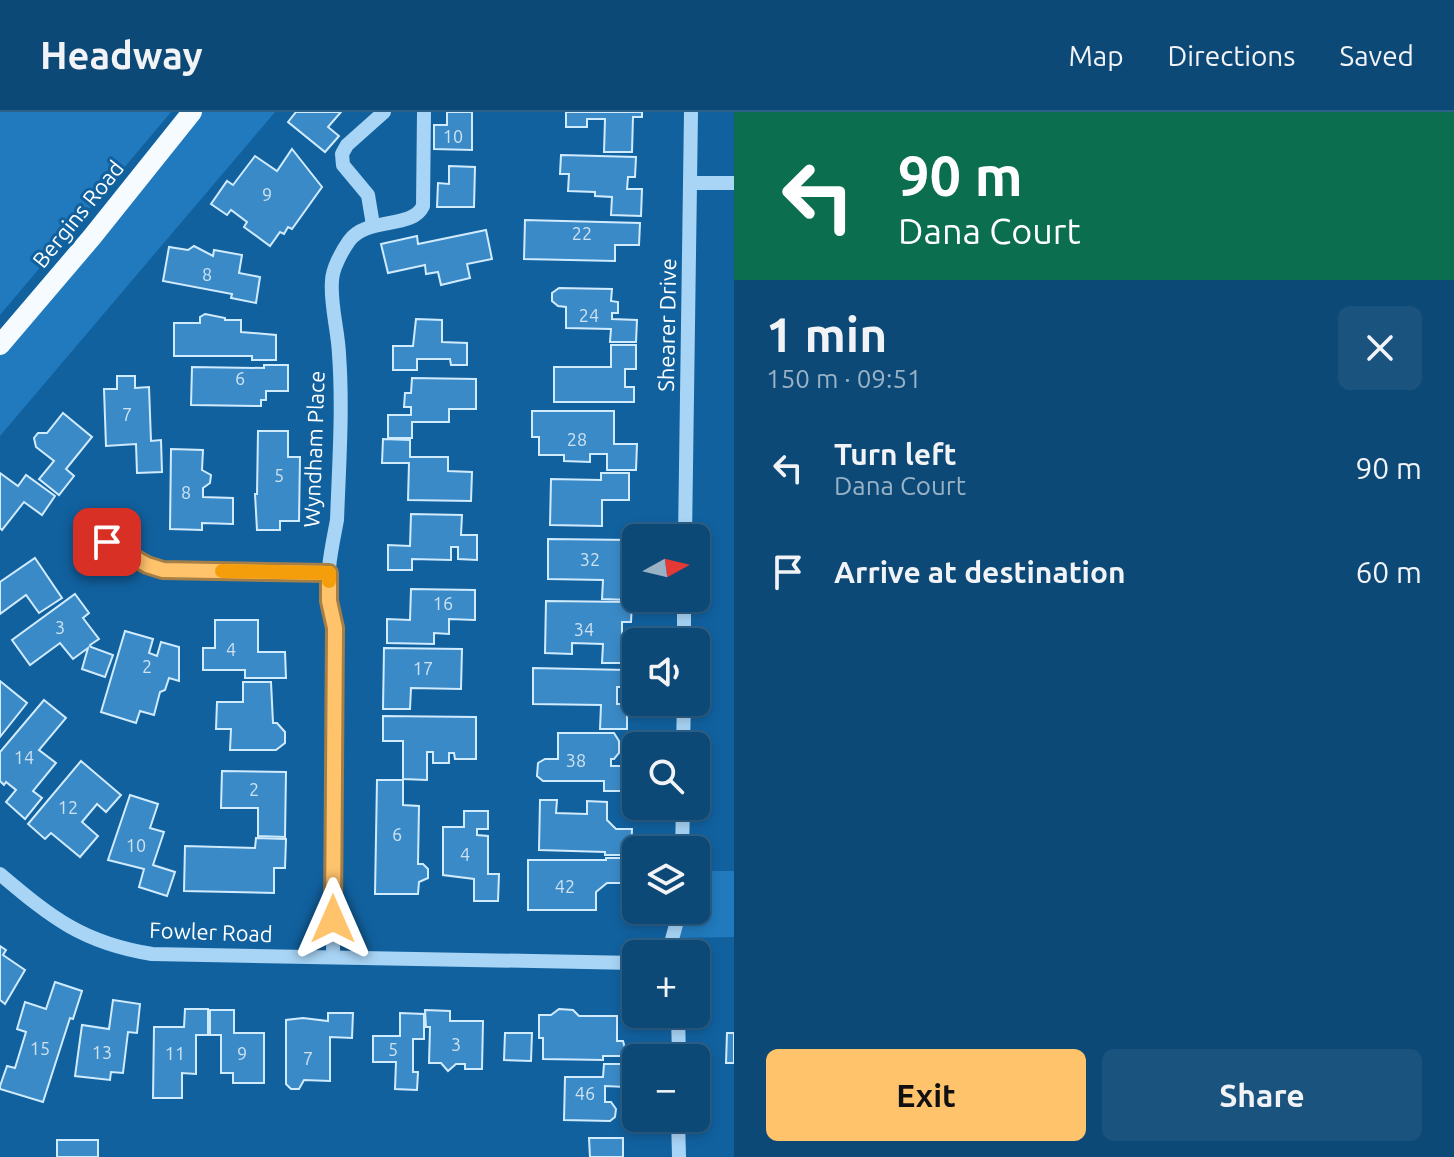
<!DOCTYPE html>
<html lang="en">
<head>
<meta charset="utf-8">
<style>
	:root { --surface:#0d4977; --page:#1b537f; --text:#f1f3f6; --muted:#9ab2c6; --line:#2d6189; --accent:#ffc36c }
	body { margin:0; font-family:Ubuntu,sans-serif; background:var(--page); color:var(--text); height:100vh; display:flex; flex-direction:column; font-size:30px; white-space:nowrap }
	* { box-sizing:border-box; margin:0 }
	p { font-size:26px; color:var(--muted) }
	.icon { flex:none; width:44px; height:44px; fill:none; stroke:currentColor; stroke-width:2; stroke-linecap:round; stroke-linejoin:round }
	.map { position:relative; flex:1; overflow:hidden }
	.side { display:flex; flex-direction:column; background:var(--surface); width:720px }
	.side>* { flex:none }
	.banner { background:#0b6e4f; color:#fff; overflow:hidden }
	.needle { width:52px; rotate:82deg }
	.buttons { position:absolute; left:622px; top:412px; display:grid; gap:16px }
	.buttons a { display:grid; place-items:center; width:88px; height:88px; border-radius:12px; background:var(--surface); box-shadow:0 4px 12px #0003,0 0 0 2px var(--line); font-size:40px }
	.pin { position:absolute; display:grid; place-items:center; width:68px; height:68px; color:#fff; margin:-34px; border-radius:16px; box-shadow:0 4px 12px #0006 }
	.me { position:absolute; width:88px; margin:-44px; rotate:0deg; stroke-linejoin:round; filter:drop-shadow(0 0 6px #0008) }
	.turn { display:flex; align-items:center; gap:28px; height:168px; padding:0 32px; font-size:36px }
	.turn .icon { width:104px; height:104px; stroke-width:2.5 }
	.turn b { display:block; font-size:56px; line-height:68px }
	.round { display:grid; place-items:center; flex:none; width:84px; height:84px; border-radius:12px; background:var(--page) }
	.head { display:flex; align-items:center; justify-content:space-between; height:136px; padding:0 32px }
	h1 { font-size:48px; font-weight:700; line-height:60px }
	.button { display:flex; gap:16px; margin-top:auto; padding:16px 32px }
	.button a { flex:1; height:92px; border-radius:12px; background:var(--accent); color:#111; font-size:32px; font-weight:700; line-height:92px; text-align:center }
	.button a+a { background:var(--page); color:var(--text) }
	ul { padding:0; list-style:none }
	li { display:flex; align-items:center; gap:24px; height:104px; padding:0 32px }
	li div { flex:1 }
	li b { display:block; font-size:30px }
	li em { font-style:normal }
	header { display:flex; align-items:center; gap:48px; box-sizing:border-box; height:112px; padding:0 40px; background:var(--surface); border-bottom:2px solid var(--line) }
	header strong { font-size:38px }
	nav { display:flex; gap:44px; margin-inline-start:auto; font-size:28px }
	main { display:flex; flex:1; min-height:0 }
	.map>svg:first-child { display:block }
	.green { fill:#207abd }
	.building { fill:#3a8ac7; stroke:#d1ebfe; stroke-width:2 }
	.lines { fill:none; stroke-linecap:round; stroke-linejoin:round }
	.minor { stroke:#a8d4f5; stroke-width:14 }
	.major { stroke:#f6fbff; stroke-width:20 }
	.route-casing { stroke:#a67f46; stroke-width:20 }
	.route { stroke:#ffc36c; stroke-width:14 }
	.slow { stroke:#f59e0b; stroke-width:14 }
	.labels { text-anchor:middle; stroke-width:6; stroke-linejoin:round; paint-order:stroke }
	.number-label { font-size:18px; fill:#cee2f1 }
	.street-label { font-size:22px; fill:#fff; stroke:#11619f }
</style>
</head>
<body>
<header>
<strong>Headway</strong>
<nav><a>Map</a><a>Directions</a><a>Saved</a></nav>
</header>
<main>
<div class="map">
<svg width="734" height="1045" viewBox="0 0 734 1045">
	<rect width="100%" height="100%" fill="#11619f"/>
	<g class="green">
		<polygon points="0,0 171,0 0,203"/>
		<polygon points="185,0 275,0 0,324 0,223"/>
		<polygon points="696,759 734,759 734,825 672,826 680,798 696,798"/>
	</g>
	<g class="building">
		<polygon points="296,0 341,0 328,15 339,24 325,40 288,10"/>
		<polygon points="447,0 472,0 472,38 434,37 434,13 447,13"/>
		<polygon points="566,0 642,0 642,5 633,5 632,40 604,40 605,7 587,7 587,15 566,15"/>
		<polygon points="292,37 322,75 292,117 288,115 284,122 280,120 270,134 244,115 247,110 231,98 227,103 211,92 227,69 233,73 255,44 277,59"/>
		<polygon points="561,43 636,45 635,65 628,65 627,77 642,77 641,104 611,103 612,85 595,84 595,80 568,79 569,62 560,62"/>
		<polygon points="449,54 475,55 474,95 437,95 438,71 449,72"/>
		<polygon points="525,108 640,111 639,133 615,133 615,149 524,147"/>
		<polygon points="486,118 492,147 467,152 470,166 441,173 438,160 426,162 425,153 388,161 381,132 417,124 418,132"/>
		<polygon points="194,134 213,144 214,138 242,143 239,161 260,165 256,191 231,186 232,182 163,169 169,135 188,138"/>
		<polygon points="559,176 612,177 611,189 618,190 618,201 612,201 612,207 637,208 636,230 610,230 611,217 566,216 566,195 558,194 552,189 552,181"/>
		<polygon points="205,202 225,206 225,208 241,208 241,220 276,223 276,248 252,248 252,244 174,244 174,211 200,211 200,205"/>
		<polygon points="416,207 442,208 442,230 467,231 467,253 451,253 450,247 417,247 417,258 393,258 393,234 413,234"/>
		<polygon points="611,233 636,233 636,257 625,257 625,275 634,275 634,290 554,290 554,255 611,255"/>
		<polygon points="264,253 288,253 288,279 266,279 266,288 261,288 261,294 191,293 192,255 264,256"/>
		<polygon points="117,264 135,264 135,276 149,275 151,329 161,328 162,360 137,361 136,332 106,334 104,277 117,277"/>
		<polygon points="412,266 476,267 476,297 449,297 449,310 412,310 412,326 388,326 388,303 411,303 411,295 404,295 405,281 411,281"/>
		<polygon points="532,299 614,299 614,332 637,332 636,358 607,358 607,342 590,342 590,350 564,349 564,343 539,343 539,325 532,325"/>
		<polygon points="63,301 92,325 66,357 74,364 59,383 39,367 54,349 36,335 34,326 38,321 47,321"/>
		<polygon points="258,319 288,319 288,345 300,345 299,409 280,409 280,418 257,418 255,382 257,382"/>
		<polygon points="383,327 410,328 410,345 448,345 448,359 472,360 471,389 408,388 409,351 382,351"/>
		<polygon points="171,337 203,338 202,358 211,363 210,371 203,376 203,385 233,386 233,412 202,411 202,418 170,417"/>
		<polygon points="0,361 18,374 26,363 55,384 42,403 24,390 2,418 0,416"/>
		<polygon points="601,361 629,361 629,388 602,388 602,414 550,413 551,367 601,368"/>
		<polygon points="411,402 462,403 461,423 477,423 477,448 458,447 458,435 451,435 451,448 412,447 412,458 388,458 388,433 410,434"/>
		<polygon points="548,427 632,428 630,488 602,487 603,468 548,467"/>
		<polygon points="35,446 62,486 39,501 26,483 0,502 0,470"/>
		<polygon points="411,477 475,478 475,508 449,507 449,522 434,521 434,532 387,531 387,507 410,508"/>
		<polygon points="75,482 89,501 83,506 99,527 90,533 91,535 113,543 105,565 82,557 88,536 73,547 60,531 30,553 12,528"/>
		<polygon points="546,489 632,490 631,510 622,510 622,527 631,527 630,551 602,551 603,532 572,531 572,542 545,541"/>
		<polygon points="215,508 258,508 258,540 285,540 286,566 245,566 245,558 203,558 203,536 215,536"/>
		<polygon points="125,519 153,527 149,541 157,544 161,530 179,535 179,569 169,566 165,578 160,580 154,603 140,599 136,611 101,600"/>
		<polygon points="384,536 462,537 461,577 411,576 410,597 383,597"/>
		<polygon points="533,556 627,558 626,575 617,575 617,592 627,592 627,617 600,617 601,593 533,592"/>
		<polygon points="0,569 27,591 0,625"/>
		<polygon points="243,570 271,570 273,611 277,611 285,620 285,631 276,638 230,638 231,617 216,617 217,590 243,590"/>
		<polygon points="44,588 66,606 39,638 56,651 33,679 42,686 25,707 6,690 16,678 6,670 4,673 0,669 0,640"/>
		<polygon points="383,604 476,605 476,647 455,647 454,641 449,641 449,651 433,651 433,640 427,640 427,668 403,667 403,629 383,629"/>
		<polygon points="558,621 614,621 619,629 619,641 614,647 611,647 611,654 628,654 628,679 604,679 604,669 543,669 537,664 538,651 545,647 558,647"/>
		<polygon points="81,649 121,683 106,700 97,692 82,710 98,724 80,745 51,721 45,727 28,712"/>
		<polygon points="222,659 286,660 285,725 258,724 258,696 221,696"/>
		<polygon points="377,668 403,668 403,693 419,694 418,752 423,752 428,757 428,766 419,770 418,782 375,782"/>
		<polygon points="130,683 158,692 150,716 164,720 153,753 175,760 167,784 139,775 144,757 108,748"/>
		<polygon points="540,688 557,688 556,701 587,702 587,689 607,690 607,708 616,717 632,717 631,743 605,743 605,740 539,738"/>
		<polygon points="464,699 488,699 488,717 477,717 477,723 488,724 488,762 499,762 498,789 474,789 474,767 443,763 443,715 464,715"/>
		<polygon points="256,726 286,727 285,756 274,756 274,781 184,779 185,734 255,736"/>
		<polygon points="606,746 631,746 631,771 607,771 596,780 596,798 528,798 528,748 606,748"/>
		<polygon points="0,834 6,838 3,843 25,858 5,892 0,888"/>
		<polygon points="55,870 82,879 73,907 70,906 43,990 0,977 0,974 7,954 15,956 26,920 17,917 25,890 46,897"/>
		<polygon points="113,888 140,892 137,921 128,920 123,961 111,960 110,968 75,964 82,913 109,917"/>
		<polygon points="185,897 208,897 208,923 196,923 196,962 182,961 182,986 153,986 154,915 184,915"/>
		<polygon points="559,897 573,898 579,904 617,904 617,929 623,929 626,940 621,944 603,944 603,948 543,947 543,926 539,926 539,903 551,903"/>
		<polygon points="210,898 234,898 234,921 264,921 264,971 233,971 233,961 221,961 221,923 210,923"/>
		<polygon points="425,898 450,899 450,909 483,909 482,957 465,957 465,952 456,952 448,959 441,951 429,951 430,915 426,915"/>
		<polygon points="328,901 353,901 352,926 330,925 330,969 304,968 299,977 291,977 286,972 286,908 303,906 328,909"/>
		<polygon points="400,901 424,902 424,927 413,927 413,960 418,960 417,978 395,977 396,950 373,950 373,924 400,924"/>
		<polygon points="505,921 532,921 531,949 504,948"/>
		<polygon points="727,921 734,921 734,951 726,951"/>
		<polygon points="604,952 625,952 625,975 605,974 605,990 611,990 616,997 615,1005 610,1009 564,1008 565,965 603,965"/>
		<polygon points="589,1026 623,1026 623,1045 590,1045"/>
		<rect x="57" y="1028" width="41" height="17"/>
	</g>
	<g class="lines">
		<g class="minor">
			<polyline points="691,71 734,71"/>
			<polyline points="373,113 368,83 343,53 342,42 347,33 384,0"/>
			<polyline points="685,426 691,0"/>
			<polyline points="107,430 147,453 163,458 329,461"/>
			<polyline points="684,530 684,486"/>
			<polyline points="683,634 684,590"/>
			<polyline points="682,738 683,694"/>
			<path d="M 0,762 C 52,806 83,831 152,842 L 636,851"/>
			<polyline points="668,842 680,798"/>
			<path d="M 333,845 L 335,516 C 335,507 331,500 330,491 C 325,463 332,435 337,408 C 339,353 343,297 339,242 C 338,218 330,192 332,169 C 332,157 342,139 349,129 C 367,104 412,118 423,94 L 424,0"/>
			<polyline points="678,902 679,946"/>
			<polyline points="678,1006 679,1045"/>
		</g>
		<polyline class="major" points="0,233 92,125 192,0"/>
	</g>
	<g class="lines">
		<g class="route-casing">
			<polyline id="route" points="107,430 147,453 163,458 329,461 329,489 335,516 333,807"/>
		</g>
		<use href="#route" class="route"/>
		<polyline class="slow" points="222,459 329,461 329,469"/>
	</g>
	<g class="labels">
		<g class="number-label">
			<text x="453" y="31">10</text>
			<text x="267" y="89">9</text>
			<text x="582" y="128">22</text>
			<text x="207" y="169">8</text>
			<text x="589" y="210">24</text>
			<text x="240" y="273">6</text>
			<text x="127" y="309">7</text>
			<text x="577" y="334">28</text>
			<text x="279" y="370">5</text>
			<text x="186" y="387">8</text>
			<text x="590" y="454">32</text>
			<text x="443" y="498">16</text>
			<text x="60" y="522">3</text>
			<text x="584" y="524">34</text>
			<text x="231" y="544">4</text>
			<text x="147" y="561">2</text>
			<text x="423" y="563">17</text>
			<text x="24" y="652">14</text>
			<text x="576" y="655">38</text>
			<text x="254" y="684">2</text>
			<text x="68" y="702">12</text>
			<text x="397" y="729">6</text>
			<text x="136" y="740">10</text>
			<text x="465" y="749">4</text>
			<text x="565" y="781">42</text>
			<text x="456" y="939">3</text>
			<text x="40" y="943">15</text>
			<text x="393" y="944">5</text>
			<text x="102" y="947">13</text>
			<text x="175" y="948">11</text>
			<text x="242" y="948">9</text>
			<text x="308" y="953">7</text>
			<text x="585" y="988">46</text>
		</g>
		<g class="street-label">
			<text transform="translate(78 102) rotate(-51)" y="8">Bergins Road</text>
			<text transform="translate(667 213) rotate(-89)" y="8">Shearer Drive</text>
			<text transform="translate(314 337) rotate(-88)" y="8">Wyndham Place</text>
			<text transform="translate(211 820) rotate(2)" y="8">Fowler Road</text>
		</g>
	</g>
</svg>
<div class="buttons">
<a><svg class="needle" viewBox="-14 -14 28 28"><path d="M0-13l5 13h-10z" fill="#e53935"/><path d="M0 13l5-13h-10z" fill="#9ab2c6"/></svg></a>
<a><svg class="icon" aria-label="sound" viewBox="0 0 24 24"><path d="M4 9h4l5-4v14l-5-4H4zM17 9q2 3 0 6"/></svg></a>
<a><svg class="icon" aria-label="search" viewBox="0 0 24 24"><circle cx="10" cy="10" r="6"/><path d="M15 15l6 6"/></svg></a>
<a><svg class="icon" aria-label="layers" viewBox="0 0 24 24"><path d="M12 4l9 5-9 5-9-5zM3 14l9 5 9-5"/></svg></a>
<a>+</a>
<a>−</a>
</div>
<div class="pin" style="left:107px;top:430px;background:#d93025"><svg class="icon" aria-label="arrive" viewBox="0 0 24 24"><path d="M6 21V4h12l-3 4 3 4H6"/></svg></div>
<svg class="me" style="left:333px;top:807px" viewBox="-20 -20 40 40"><path d="M0-17L14 15 0 8-14 15z" fill="#ffc36c" stroke="#fff" stroke-width="4"/></svg>
</div>
<section class="side">
<div class="banner">
<div class="turn"><svg class="icon" aria-label="left" viewBox="0 0 24 24"><path d="M17 20v-9H6M10 6l-5 5 5 5"/></svg><div><b>90 m</b>Dana Court</div></div>
</div>
<div class="head"><div><h1>1 min</h1><p>150 m · 09:51</p></div><a class="round"><svg class="icon" aria-label="close" viewBox="0 0 24 24"><path d="M6 6l12 12M18 6L6 18"/></svg></a></div>
<ul>
<li><svg class="icon" aria-label="left" viewBox="0 0 24 24"><path d="M17 20v-9H6M10 6l-5 5 5 5"/></svg><div><b>Turn left</b><p>Dana Court</p></div><em>90 m</em></li>
<li><svg class="icon" aria-label="arrive" viewBox="0 0 24 24"><path d="M6 21V4h12l-3 4 3 4H6"/></svg><div><b>Arrive at destination</b></div><em>60 m</em></li>
</ul>
<div class="button"><a>Exit</a><a>Share</a></div>
</section>
</main>
</body>
</html>
